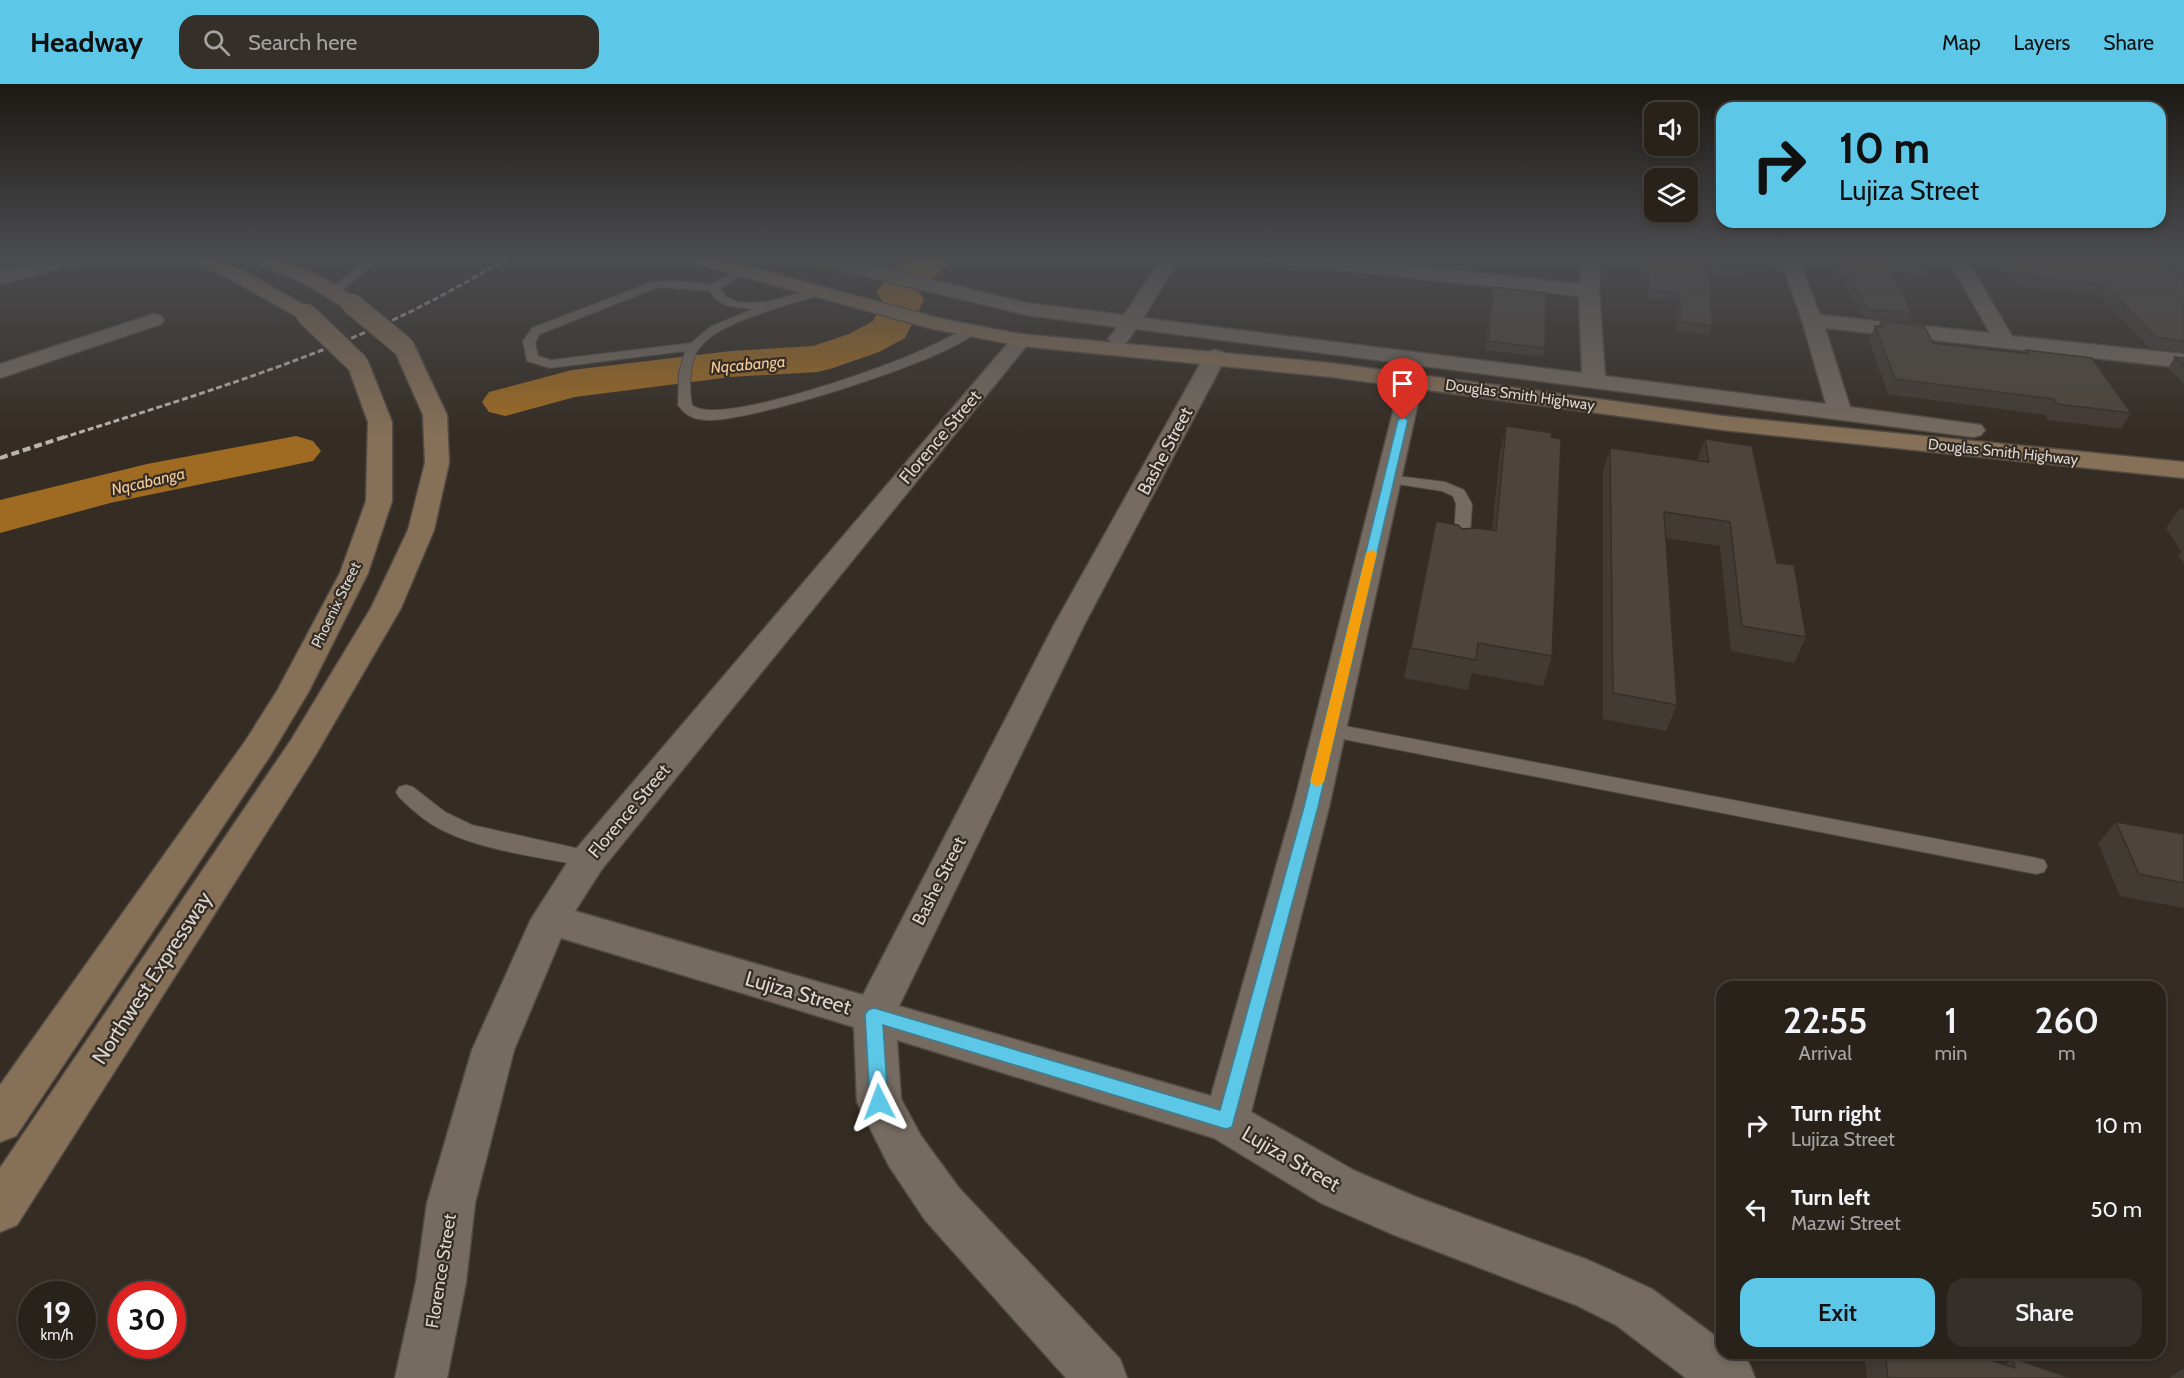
<!DOCTYPE html>
<html lang="en">
<head>
<meta charset="utf-8">
<style>
	:root { --surface:#28221b; --page:#342f28; --text:#f1f3f6; --muted:#a5a4a3; --line:#443f3a; --accent:#5cc7e7 }
	body { margin:0; font-family:Cabin,sans-serif; background:var(--page); color:var(--text); height:100vh; display:flex; flex-direction:column; font-size:22px; white-space:nowrap }
	* { box-sizing:border-box; margin:0 }
	p { font-size:20px; color:var(--muted) }
	.icon { flex:none; width:33px; height:33px; fill:none; stroke:currentColor; stroke-width:2; stroke-linecap:round; stroke-linejoin:round }
	.map { position:relative; flex:1; overflow:hidden }
	.side { position:absolute; left:1716px; top:897px; width:450px; height:378px; display:flex; flex-direction:column; background:var(--surface); border-radius:18px; box-shadow:0 3px 9px #0003,0 0 0 2px var(--line) }
	.side>* { flex:none }
	.hud { position:absolute; left:1716px; top:18px; width:450px; height:126px; border-radius:18px; box-shadow:0 3px 9px #0003,0 0 0 2px var(--line); background:#5cc7e7; color:#111; overflow:hidden }
	.tools { position:absolute; left:1644px; top:18px; display:grid; gap:12px }
	.tools a { display:grid; place-items:center; width:54px; height:54px; border-radius:12px; background:var(--surface); box-shadow:0 3px 9px #0003,0 0 0 2px var(--line); font-size:30px }
	.speed { position:absolute; left:18px; top:1197px; display:flex; gap:12px; font-size:30px; font-weight:700; text-align:center }
	.speed>* { display:grid; place-content:center; width:78px; height:78px; border-radius:50%; background:var(--surface); box-shadow:0 3px 9px #0003,0 0 0 2px var(--line); line-height:1 }
	.speed small { font-size:15px; font-weight:400 }
	.speed .limit { border:9px solid #d22; background:#fff; color:#111 }
	.pin { position:absolute; display:grid; place-items:center; width:51px; height:51px; color:#fff; margin:-62px -26px; border-radius:50% 50% 50% 0; rotate:-45deg; box-shadow:0 0 6px #0007 }
	.pin .icon { rotate:45deg }
	.me { position:absolute; width:66px; margin:-33px; rotate:357deg; stroke-linejoin:round; filter:drop-shadow(0 0 4px #0008) }
	.turn { display:flex; align-items:center; gap:21px; height:126px; padding:0 24px; font-size:27px }
	.turn .icon { width:78px; height:78px; stroke-width:2.5 }
	.turn b { display:block; font-size:42px; line-height:51px }
	.eta { display:flex; justify-content:space-evenly; align-items:center; height:102px; text-align:center }
	.eta b { font-size:36px; font-weight:600; line-height:42px }
	.primary-button { display:flex; gap:12px; margin-top:auto; padding:12px 24px }
	.primary-button a { flex:1; height:69px; border-radius:18px; background:var(--accent); color:#111; font-size:24px; font-weight:600; line-height:69px; text-align:center }
	.primary-button a+a { background:var(--page); color:var(--text) }
	ul { padding:0; list-style:none }
	li { display:flex; align-items:center; gap:18px; height:84px; padding:0 24px }
	li div { flex:1 }
	li b { display:block; font-size:22px }
	li em { font-style:normal }
	header { display:flex; align-items:center; gap:36px; box-sizing:border-box; height:84px; padding:0 30px; background:var(--accent); color:#111 }
	header strong { font-size:28px }
	nav { display:flex; gap:33px; margin-inline-start:auto; font-size:21px }
	.search { width:420px; height:54px; background:var(--page); display:flex; align-items:center; gap:15px; box-sizing:border-box; padding:0 21px; border-radius:18px; color:var(--muted); font-size:22px }
	.map>svg:first-child { display:block }
	.built { fill:#403426 }
	.lines { fill:none; stroke-linecap:round; stroke-linejoin:round }
	.river { fill:#9f6b23; fill-rule:evenodd }
	.lane-casing { stroke:#524b44; stroke-width:2 }
	.street-casing { stroke:#524b44; stroke-width:3 }
	.secondary-casing { stroke:#524b44; stroke-width:3 }
	.lane { fill:#756b61; fill-rule:evenodd }
	.street { fill:#756b61; fill-rule:evenodd }
	.secondary { fill:#867057; fill-rule:evenodd }
	.rail-far1 { stroke:#bab4ae; stroke-width:3; stroke-dasharray:6 3; stroke-linecap:butt }
	.rail { stroke:#bab4ae; stroke-width:4; stroke-dasharray:8 4; stroke-linecap:butt }
	.secondary-bridge-casing { stroke:#524b44; stroke-width:23; stroke-linecap:butt }
	.secondary-bridge { stroke:#867057; stroke-width:21 }
	.wall { fill:#423b33 }
	.building { fill:#4d453b; stroke:#363029; stroke-width:1.5 }
	.route { fill:#5cc7e7; stroke:#3c8196; stroke-width:1.5 }
	.slow { fill:#f59e0b }
	.labels { text-anchor:middle; stroke-width:4.5; stroke-linejoin:round; paint-order:stroke }
	.far-street-label { font-size:15px; fill:#dcd6d1; stroke:#352d24 }
	.far-water-label { font-size:16px; font-style:italic; fill:#f7cb98; stroke:#352d24 }
	.street-label { font-size:18px; fill:#dcd6d1; stroke:#352d24 }
	.near-street-label { font-size:21px; fill:#dcd6d1; stroke:#352d24 }
</style>
</head>
<body>
<header>
<strong>Headway</strong>
<div class="search"><svg class="icon" aria-label="search" viewBox="0 0 24 24"><circle cx="10" cy="10" r="6"/><path d="M15 15l6 6"/></svg>Search here</div>
<nav><a>Map</a><a>Layers</a><a>Share</a></nav>
</header>
<div class="map">
<svg width="2184" height="1294" viewBox="0 0 2184 1294">
	<rect width="100%" height="100%" fill="#352d24"/>
	<polygon class="built" points="772,171 860,171 856,178 884,190 871,201"/>
	<g class="lines">
		<g class="river">
			<path d="M 913,171 L 957,171 C 946,186 929,193 918,207 L 924,216 L 905,254 L 879,268 L 833,284 L 818,288 L 731,293 L 575,313 L 505,332 L 489,328 L 482,318 L 489,308 L 572,286 L 731,267 L 813,262 L 849,250 L 873,237 L 883,218 L 876,208 L 898,181 Z"/>
			<polygon points="296,352 313,357 321,367 313,377 110,419 0,449 0,416 147,380"/>
		</g>
		<g class="lane-casing">
			<g id="lane">
				<polygon points="359,171 369,171 375,178 337,211 329,211 329,207 363,177"/>
				<path d="M 742,183 L 748,186 L 746,188 L 720,205 C 736,234 795,209 818,204 L 824,207 C 816,214 800,217 789,220 C 763,229 714,242 698,266 C 689,279 689,306 692,321 C 716,343 876,286 908,272 C 928,264 947,254 967,244 L 975,244 L 977,247 C 950,276 752,337 710,336 C 696,336 686,333 678,321 L 679,289 L 685,267 L 550,284 L 527,277 L 523,257 L 532,244 L 652,198 L 673,197 L 712,200 ZM 658,203 L 710,207 C 718,223 737,224 753,225 L 710,243 L 691,259 L 551,276 L 538,272 L 535,259 L 540,250 Z"/>
				<polygon points="1389,391 1445,398 1464,406 1472,420 1469,468 1467,471 1455,471 1453,468 1456,420 1453,412 1442,407 1384,398 1382,395"/>
				<polygon points="1329,639 2036,774 2044,776 2047,782 2044,788 2036,790 1322,651 1319,646 1322,641"/>
				<path d="M 406,701 L 413,703 L 445,728 L 472,741 L 589,767 L 597,769 L 600,775 L 597,781 L 589,783 C 541,773 488,768 444,747 C 427,739 412,726 399,713 L 396,708 L 399,703 Z"/>
			</g>
		</g>
		<g class="street-casing">
			<g id="street">
				<polygon points="71,171 80,172 82,176 80,180 0,200 0,188"/>
				<polygon points="803,171 832,171 1027,219 1124,231 1164,171 1182,171 1143,234 1582,289 1579,212 1259,177 1252,175 1250,171 1309,171 1580,200 1582,171 1600,171 1599,207 1605,292 1826,320 1802,236 1779,171 1797,171 1820,231 1990,249 1946,171 1964,171 2012,252 2184,270 2184,284 1825,244 1850,323 1981,341 1985,346 1981,351 1973,353 1136,245 1126,259 1119,261 1112,259 1108,255 1117,243 1027,231 860,191 805,175"/>
				<polygon points="154,230 161,232 164,236 161,240 0,294 0,280"/>
				<path d="M 1021,250 L 1028,252 L 1032,256 L 1028,260 L 602,785 L 575,827 L 863,911 L 1054,541 L 1204,273 L 1207,268 L 1215,266 L 1223,268 L 1226,273 L 1084,541 L 899,922 L 1211,1012 L 1293,723 L 1401,296 L 1404,291 L 1412,289 L 1420,291 L 1423,296 L 1329,723 L 1251,1028 L 1355,1087 L 1416,1113 L 1588,1176 L 1652,1205 L 1722,1257 L 1722,1269 C 1746,1269 1747,1273 1755,1294 L 1686,1294 L 1616,1241 L 1576,1221 L 1392,1150 L 1321,1119 L 1214,1054 L 897,956 L 901,1015 L 921,1052 L 959,1104 L 1120,1275 L 1127,1294 L 1066,1294 L 925,1136 L 889,1082 L 857,1018 L 854,943 L 561,854 L 514,966 L 475,1119 L 466,1198 L 447,1294 L 395,1294 L 416,1198 L 427,1119 L 472,966 L 531,835 L 576,765 L 1014,252 Z"/>
			</g>
		</g>
		<g class="secondary-casing">
			<g id="secondary">
				<polygon points="185,171 209,171 244,187 313,226 316,230 313,234 299,234 230,195 187,175"/>
				<polygon points="247,171 271,171 323,194 359,216 362,220 359,224 345,224 309,202 249,175"/>
				<polygon points="677,171 706,171 942,235 1021,250 1331,279 1723,332 2184,378 2184,394 1723,346 1331,293 1021,262 933,245 679,175"/>
				<polygon points="404,257 412,258 415,263 447,331 449,379 434,446 401,524 315,672 17,1141 0,1148 0,1084 291,656 371,524 408,446 425,379 423,331 393,263 396,258"/>
				<polygon points="358,273 366,275 369,280 392,338 392,417 368,489 309,607 270,672 16,1052 0,1058 0,1001 246,656 277,607 340,489 366,417 368,338 347,280 350,275"/>
			</g>
		</g>
		<use href="#lane" class="lane"/>
		<use href="#street" class="street"/>
		<use href="#secondary" class="secondary"/>
		<path class="rail-far1" d="M 62,354 C 174,318 286,285 393,236 C 434,217 474,194 513,171"/>
		<polyline class="rail" points="0,374 67,352"/>
		<g class="secondary-bridge-casing">
			<g id="secondary-bridge">
				<polyline points="352,220 404,263"/>
				<polyline points="306,230 358,280"/>
			</g>
		</g>
		<use href="#secondary-bridge" class="secondary-bridge"/>
	</g>
	<g class="wall">
		<polygon points="1641,171 1767,171 1769,179 1766,187 1746,185 1743,194 1709,191 1712,242 1709,251 1677,247 1677,218 1648,215"/>
		<polygon points="1828,171 1925,171 1931,184 1927,192 1891,188 1912,229 1908,238 1863,233 1841,194 1835,194"/>
		<polygon points="1995,171 2158,171 2182,197 2184,198 2184,268 2149,264 2098,210 2018,202"/>
		<polygon points="2168,171 2184,171 2184,188"/>
		<polygon points="1493,203 1545,264 1543,273 1485,266 1491,212"/>
		<polygon points="1881,237 1933,259 2025,270 2026,266 2131,329 2121,345 2048,336 2045,331 1888,310 1869,257 1875,242 1878,243"/>
		<polygon points="2175,273 2184,274 2184,300 2168,284"/>
		<polygon points="1506,342 1552,572 1543,602 1472,589 1468,606 1404,594 1436,437 1462,445 1492,446 1500,369"/>
		<polygon points="1705,355 1777,479 1806,553 1794,579 1731,567 1720,462 1665,454 1677,621 1666,647 1603,635 1603,388 1610,364 1697,376"/>
		<polygon points="2180,424 2184,425 2184,480 2178,471 2181,468 2166,444"/>
		<polygon points="2116,738 2184,751 2184,824 2120,812 2098,759"/>
		<polygon points="1864,1269 1968,1269 2005,1281 2013,1274 2070,1294 1867,1294"/>
		<polygon points="2184,1284 2184,1294 2169,1294"/>
	</g>
	<g class="building">
		<polygon points="1645,171 1767,171 1769,179 1742,176 1746,185 1709,182 1712,242 1680,238 1680,209 1650,206"/>
		<polygon points="1834,171 1925,171 1931,184 1887,179 1912,229 1867,225 1844,186 1839,185"/>
		<polygon points="2008,171 2158,171 2182,197 2184,198 2184,257 2155,253 2104,200 2023,192"/>
		<polygon points="1493,203 1546,209 1545,264 1488,257"/>
		<polygon points="1881,237 1924,242 1933,259 2029,270 2026,266 2092,274 2131,329 2057,320 2054,315 1895,295 1875,242 1884,243"/>
		<polygon points="2175,273 2184,274 2184,282"/>
		<polygon points="1506,342 1552,349 1551,353 1561,355 1552,572 1478,559 1476,576 1411,564 1436,437 1458,441 1462,445 1476,444 1496,447"/>
		<polygon points="1705,355 1752,362 1777,479 1794,481 1806,553 1742,542 1730,438 1664,428 1677,621 1613,609 1610,364 1709,378"/>
		<polygon points="2116,738 2184,750 2184,799 2139,790"/>
		<polygon points="1885,1269 1968,1269 2015,1284 2013,1274 2070,1294 1888,1294"/>
	</g>
	<linearGradient id="sky" x2="0" y2="1"><stop stop-color="#1d1914"/><stop offset="0.49" stop-color="#4b4c50"/><stop offset="1" stop-color="#4b4c50" stop-opacity="0"/></linearGradient>
	<rect width="2184" height="352" fill="url(#sky)"/>
	<polygon class="route" points="1403,333 1408,336 1318,723 1232,1043 1226,1045 883,941 888,1018 885,1024 879,1027 872,1024 870,1018 865,931 868,926 874,924 1220,1026 1304,723 1398,336"/>
	<polygon class="slow" points="1372,466 1377,469 1324,698 1317,703 1310,698 1366,469"/>
	<g class="labels">
		<g class="far-street-label">
			<text transform="translate(1520 311) rotate(8)" y="5">Douglas Smith Highway</text>
			<text transform="translate(2003 368) rotate(6)" y="5">Douglas Smith Highway</text>
			<text transform="translate(336 521) rotate(-64)" y="5">Phoenix Street</text>
		</g>
		<g class="far-water-label">
			<text transform="translate(748 280) rotate(-5)" y="6">Nqcabanga</text>
			<text transform="translate(148 397) rotate(-13)" y="6">Nqcabanga</text>
		</g>
		<g class="street-label">
			<text transform="translate(940 353) rotate(-50)" y="6">Florence Street</text>
			<text transform="translate(1165 367) rotate(-62)" y="6">Bashe Street</text>
			<text transform="translate(629 727) rotate(-50)" y="6">Florence Street</text>
			<text transform="translate(939 797) rotate(-63)" y="6">Bashe Street</text>
			<text transform="translate(441 1187) rotate(-81)" y="6">Florence Street</text>
		</g>
		<g class="near-street-label">
			<text transform="translate(152 894) rotate(-57)" y="7">Northwest Expressway</text>
			<text transform="translate(798 909) rotate(16)" y="7">Lujiza Street</text>
			<text transform="translate(1291 1075) rotate(30)" y="7">Lujiza Street</text>
		</g>
	</g>
</svg>
<div class="tools">
<a><svg class="icon" aria-label="sound" viewBox="0 0 24 24"><path d="M4 9h4l5-4v14l-5-4H4zM17 9q2 3 0 6"/></svg></a>
<a><svg class="icon" aria-label="layers" viewBox="0 0 24 24"><path d="M12 4l9 5-9 5-9-5zM3 14l9 5 9-5"/></svg></a>
</div>
<div class="speed"><div>19<small>km/h</small></div><div class="limit">30</div></div>
<div class="pin" style="left:1403px;top:336px;background:#d93025"><svg class="icon" aria-label="arrive" viewBox="0 0 24 24"><path d="M6 21V4h12l-3 4 3 4H6"/></svg></div>
<svg class="me" style="left:879px;top:1018px" viewBox="-20 -20 40 40"><path d="M0-17L14 15 0 8-14 15z" fill="#5cc7e7" stroke="#fff" stroke-width="4"/></svg>
<div class="hud">
<div class="turn"><svg class="icon" aria-label="right" viewBox="0 0 24 24"><path d="M7 20v-9h11M14 6l5 5-5 5"/></svg><div><b>10 m</b>Lujiza Street</div></div>
</div>
<section class="side">
<div class="eta">
<div><b>22:55</b><p>Arrival</p></div>
<div><b>1</b><p>min</p></div>
<div><b>260</b><p>m</p></div>
</div>
<ul>
<li><svg class="icon" aria-label="right" viewBox="0 0 24 24"><path d="M7 20v-9h11M14 6l5 5-5 5"/></svg><div><b>Turn right</b><p>Lujiza Street</p></div><em>10 m</em></li>
<li><svg class="icon" aria-label="left" viewBox="0 0 24 24"><path d="M17 20v-9H6M10 6l-5 5 5 5"/></svg><div><b>Turn left</b><p>Mazwi Street</p></div><em>50 m</em></li>
</ul>
<div class="primary-button"><a>Exit</a><a>Share</a></div>
</section>
</div>
</body>
</html>
